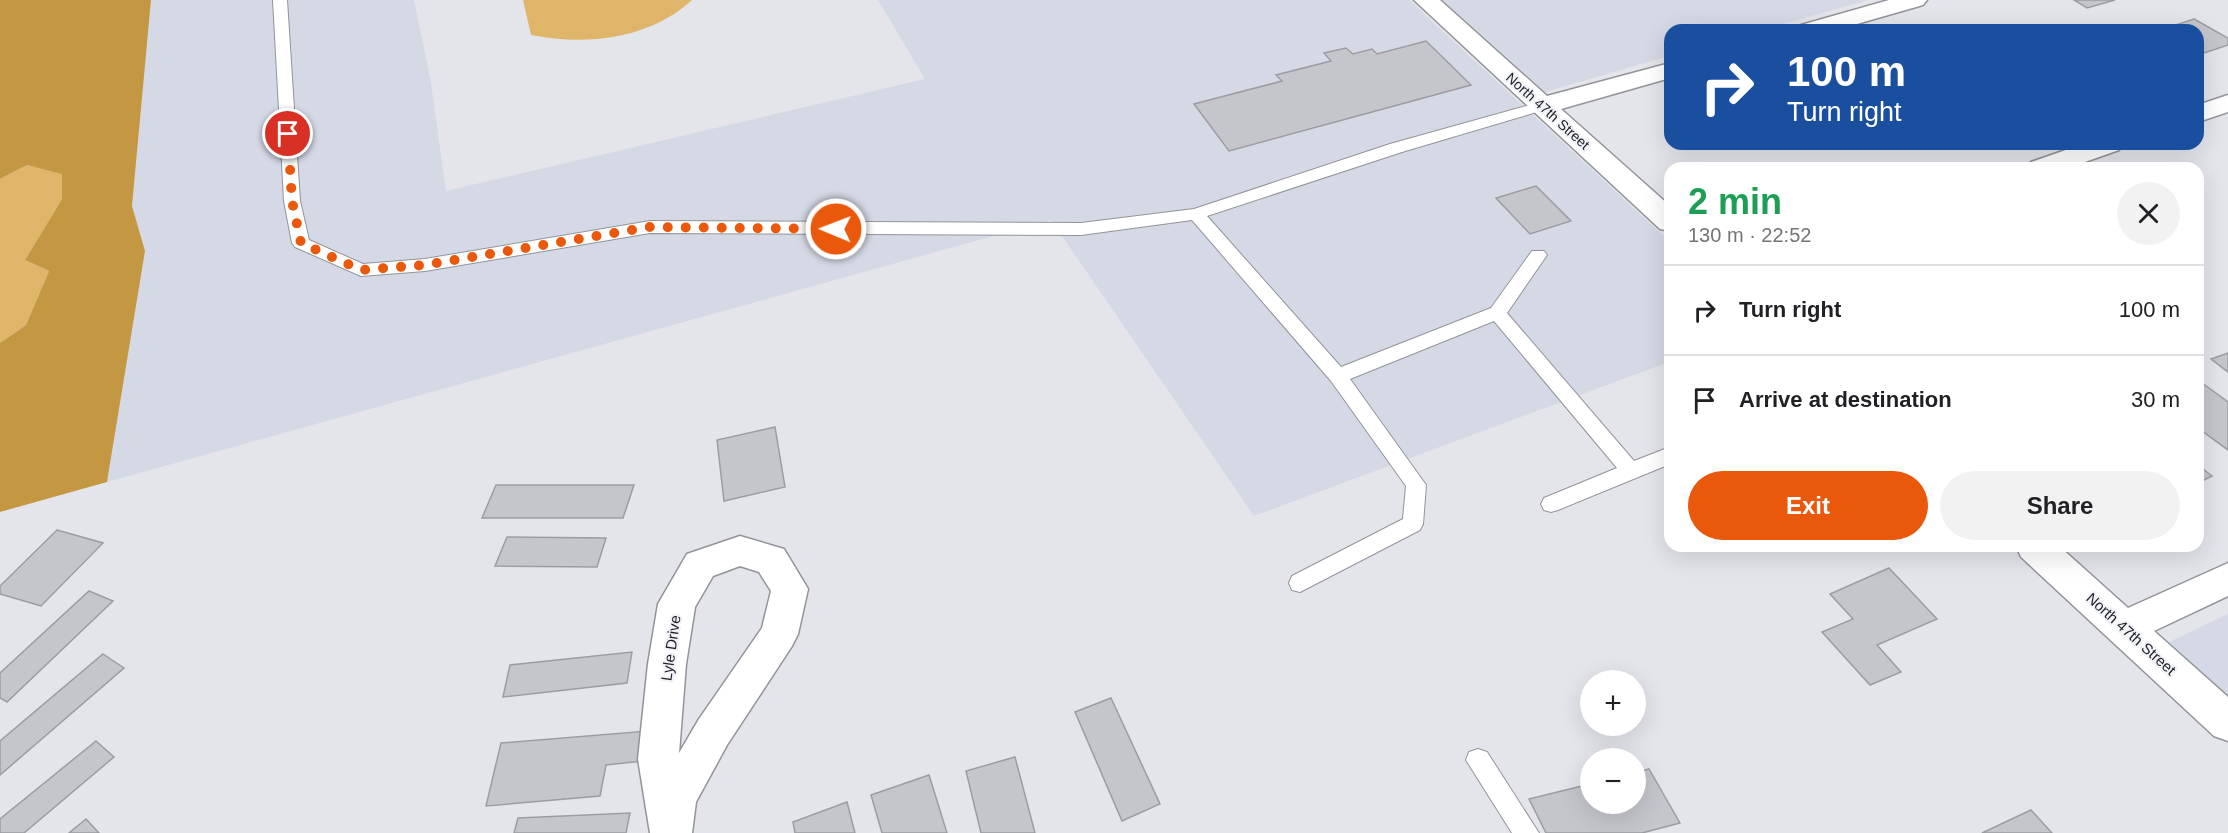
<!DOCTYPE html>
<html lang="en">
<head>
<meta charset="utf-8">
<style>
	:root { --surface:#fff; --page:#f2f2f2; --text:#202124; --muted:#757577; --line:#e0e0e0; --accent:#ea580c }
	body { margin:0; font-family:Arial,sans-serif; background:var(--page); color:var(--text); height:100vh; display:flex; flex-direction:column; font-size:22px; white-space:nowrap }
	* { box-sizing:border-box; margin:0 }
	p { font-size:20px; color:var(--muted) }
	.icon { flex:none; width:33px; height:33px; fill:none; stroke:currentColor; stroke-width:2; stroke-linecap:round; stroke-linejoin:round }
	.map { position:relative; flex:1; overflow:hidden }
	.side { position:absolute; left:1664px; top:162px; width:540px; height:390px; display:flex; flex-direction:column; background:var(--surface); border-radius:18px; box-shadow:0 6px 24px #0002 }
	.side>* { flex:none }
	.guide { position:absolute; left:1664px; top:24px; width:540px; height:126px; border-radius:18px; box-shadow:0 6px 24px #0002; background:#1a4fa0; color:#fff; overflow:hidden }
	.fabs { position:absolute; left:1580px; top:670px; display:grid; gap:12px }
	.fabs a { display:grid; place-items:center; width:66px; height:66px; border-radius:50%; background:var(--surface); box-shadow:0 6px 24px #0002; font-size:30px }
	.pin { position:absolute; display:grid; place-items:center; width:51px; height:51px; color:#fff; margin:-26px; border:3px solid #fff; border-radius:50%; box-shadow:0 2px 6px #0007 }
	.me { position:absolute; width:66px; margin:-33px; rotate:271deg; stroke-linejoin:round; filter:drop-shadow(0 0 4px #0008) }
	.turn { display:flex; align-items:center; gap:21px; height:126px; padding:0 24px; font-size:27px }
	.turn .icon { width:78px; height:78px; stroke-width:2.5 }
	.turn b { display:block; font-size:42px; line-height:51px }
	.round { display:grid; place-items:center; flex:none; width:63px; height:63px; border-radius:32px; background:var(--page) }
	.summary { display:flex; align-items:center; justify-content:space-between; height:102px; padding:0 24px }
	h1 { font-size:36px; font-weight:700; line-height:45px; color:#1e9e55 }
	.button { display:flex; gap:12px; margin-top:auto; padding:12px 24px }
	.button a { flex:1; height:69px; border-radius:36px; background:var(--accent); color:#fff; font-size:24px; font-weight:700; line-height:69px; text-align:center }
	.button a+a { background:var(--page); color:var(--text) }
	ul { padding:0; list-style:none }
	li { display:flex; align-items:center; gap:18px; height:90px; padding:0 24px; border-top:2px solid var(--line) }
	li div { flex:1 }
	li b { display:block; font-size:22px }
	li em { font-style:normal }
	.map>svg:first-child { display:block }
	.built { fill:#d5d9e5 }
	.green { fill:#dfb669 }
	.forest { fill:#c49842 }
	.building { fill:#c4c6cb; stroke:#9c9da2; stroke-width:1.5 }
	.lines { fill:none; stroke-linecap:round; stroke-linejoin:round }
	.service-casing { stroke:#929498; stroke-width:2 }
	.minor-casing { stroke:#929498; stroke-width:3 }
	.service { fill:#fff; fill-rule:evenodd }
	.minor { fill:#fff; fill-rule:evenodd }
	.route { stroke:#ea580c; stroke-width:10; stroke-dasharray:0 18 }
	.labels { text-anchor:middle; stroke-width:4.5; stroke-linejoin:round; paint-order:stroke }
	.far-street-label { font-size:14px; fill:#1d1e20; stroke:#f1f3f8 }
	.street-label { font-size:15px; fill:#1d1e20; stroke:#f1f3f8 }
</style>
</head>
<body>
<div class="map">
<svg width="2228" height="833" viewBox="0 0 2228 833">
	<rect width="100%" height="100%" fill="#e4e5eb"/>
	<g class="built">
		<polygon points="151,0 414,0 431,83 446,191 925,79 878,0 1409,0 1669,241 1669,362 1254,516 1051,220 107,482 145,251 132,206"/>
		<polygon points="1443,0 1868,0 1762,30 1670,30 1669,56 1545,92"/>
		<polygon points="2228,614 2228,697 2169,642"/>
	</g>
	<g class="green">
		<path d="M 523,0 L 692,0 C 650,39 586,46 531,35 Z"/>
		<polygon points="27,165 62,173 62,199 25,260 49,271 26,325 0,343 0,179"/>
	</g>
	<polygon class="forest" points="0,0 151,0 132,206 145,251 107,482 0,512 0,343 26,325 49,271 25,260 62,199 62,174 27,165 0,179"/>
	<g class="building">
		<polygon points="2074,0 2115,0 2087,8"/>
		<polygon points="2194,19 2228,38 2228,45 2198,55 2198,30 2160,30"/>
		<polygon points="1426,41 1471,85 1229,151 1194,104 1282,81 1276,75 1331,61 1324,53 1346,48 1353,54 1372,49 1377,54"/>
		<polygon points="1536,186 1571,221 1530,234 1496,198"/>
		<polygon points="2228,353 2228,372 2211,359"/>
		<polygon points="2198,380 2228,402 2228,450 2198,428"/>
		<polygon points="775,427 785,487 724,501 717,440"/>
		<polygon points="2198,465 2212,476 2198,483"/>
		<polygon points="496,485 634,485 623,518 482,518"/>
		<polygon points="57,530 103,543 41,606 0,594 0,586"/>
		<polygon points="507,537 606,538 597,567 495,566"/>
		<polygon points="1889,568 1937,619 1877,645 1901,672 1870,685 1822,632 1853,619 1830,594"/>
		<polygon points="89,591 113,601 7,702 0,698 0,673"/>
		<polygon points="632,652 627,683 503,697 510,665"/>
		<polygon points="103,654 124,668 0,775 0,741"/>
		<polygon points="1111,698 1160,804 1122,821 1075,712"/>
		<polygon points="648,731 643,761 606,765 600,796 486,806 501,743"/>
		<polygon points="96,741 114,757 24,833 0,833 0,819"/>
		<polygon points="1015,757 1035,833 981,833 966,771"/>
		<polygon points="1649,769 1680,823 1642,833 1546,833 1529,799 1590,784 1590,804 1635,804 1635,773"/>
		<polygon points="929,775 947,833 882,833 871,795"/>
		<polygon points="847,802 855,833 795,833 793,822"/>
		<polygon points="2031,810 2052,833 1982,833"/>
		<polygon points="630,813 626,833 514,833 518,818"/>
		<polygon points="86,819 99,833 69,833"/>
	</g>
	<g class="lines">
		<g class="service-casing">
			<g id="service">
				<polygon points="273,0 287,0 300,201 309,240 363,264 425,259 650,221 1081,223 1194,209 1390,144 1537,103 1547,103 1550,106 1547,109 1402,152 1207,216 1341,367 1491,308 1532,251 1544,251 1547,255 1507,313 1634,461 1670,447 1670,464 1558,510 1551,512 1544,510 1541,504 1544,498 1617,468 1494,321 1350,379 1426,485 1423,524 1420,530 1300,592 1292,590 1289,583 1292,576 1403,519 1406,486 1331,381 1192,220 1081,235 650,233 425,271 361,276 295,247 292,243 284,201"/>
				<polygon points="1478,749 1487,752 1539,833 1512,833 1466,760 1469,752"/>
			</g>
		</g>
		<g class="minor-casing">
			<g id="minor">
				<polygon points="1414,0 1440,0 1547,96 1670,63 1670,78 1561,109 1670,206 1670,231 1660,229"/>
				<polygon points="1889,0 1927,0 1923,5 1836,30 1798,30 1801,25"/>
				<polygon points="2228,95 2228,112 2198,122 2198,105"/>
				<polygon points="2083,144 2123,144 2119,150 2068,168 2027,168 2031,162"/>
				<path d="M 740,536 L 784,549 L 808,589 L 798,634 L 792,646 L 727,745 L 696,802 L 692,833 L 650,833 L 638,759 L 648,664 L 658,604 L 687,554 ZM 740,566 L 759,572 L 771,591 L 762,628 L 699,719 L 679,753 L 686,664 L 695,607 L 713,576 Z"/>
				<polygon points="2016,546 2059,546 2128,608 2228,563 2228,596 2154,631 2228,697 2228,741 2214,736 2021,557"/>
			</g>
		</g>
		<use href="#service" class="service"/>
		<use href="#minor" class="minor"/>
	</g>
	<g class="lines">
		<polyline class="route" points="288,134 292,201 301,243 361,270 425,265 650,227 836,229"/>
	</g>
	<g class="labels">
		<g class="far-street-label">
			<text transform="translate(1548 111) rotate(42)" y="5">North 47th Street</text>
		</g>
		<g class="street-label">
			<text transform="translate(2131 634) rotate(42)" y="5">North 47th Street</text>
			<text transform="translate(671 648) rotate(-82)" y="5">Lyle Drive</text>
		</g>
	</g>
</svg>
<div class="fabs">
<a>+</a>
<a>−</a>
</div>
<div class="pin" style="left:288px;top:134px;background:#d93025"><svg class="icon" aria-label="arrive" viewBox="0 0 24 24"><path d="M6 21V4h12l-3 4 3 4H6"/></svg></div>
<svg class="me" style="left:836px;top:229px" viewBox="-20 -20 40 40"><circle r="17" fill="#ea580c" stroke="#fff" stroke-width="3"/><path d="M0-11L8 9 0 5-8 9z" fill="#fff"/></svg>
<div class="guide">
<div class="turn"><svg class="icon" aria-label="right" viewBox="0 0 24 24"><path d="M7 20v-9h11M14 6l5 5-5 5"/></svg><div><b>100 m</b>Turn right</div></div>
</div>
<section class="side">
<div class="summary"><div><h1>2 min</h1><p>130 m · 22:52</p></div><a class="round"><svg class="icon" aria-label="close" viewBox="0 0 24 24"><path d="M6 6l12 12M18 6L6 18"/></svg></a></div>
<ul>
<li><svg class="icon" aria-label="right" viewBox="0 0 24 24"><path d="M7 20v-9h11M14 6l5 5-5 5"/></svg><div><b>Turn right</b></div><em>100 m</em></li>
<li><svg class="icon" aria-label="arrive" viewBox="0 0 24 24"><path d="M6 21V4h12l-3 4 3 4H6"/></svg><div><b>Arrive at destination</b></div><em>30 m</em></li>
</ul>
<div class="button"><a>Exit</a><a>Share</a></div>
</section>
</div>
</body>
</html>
